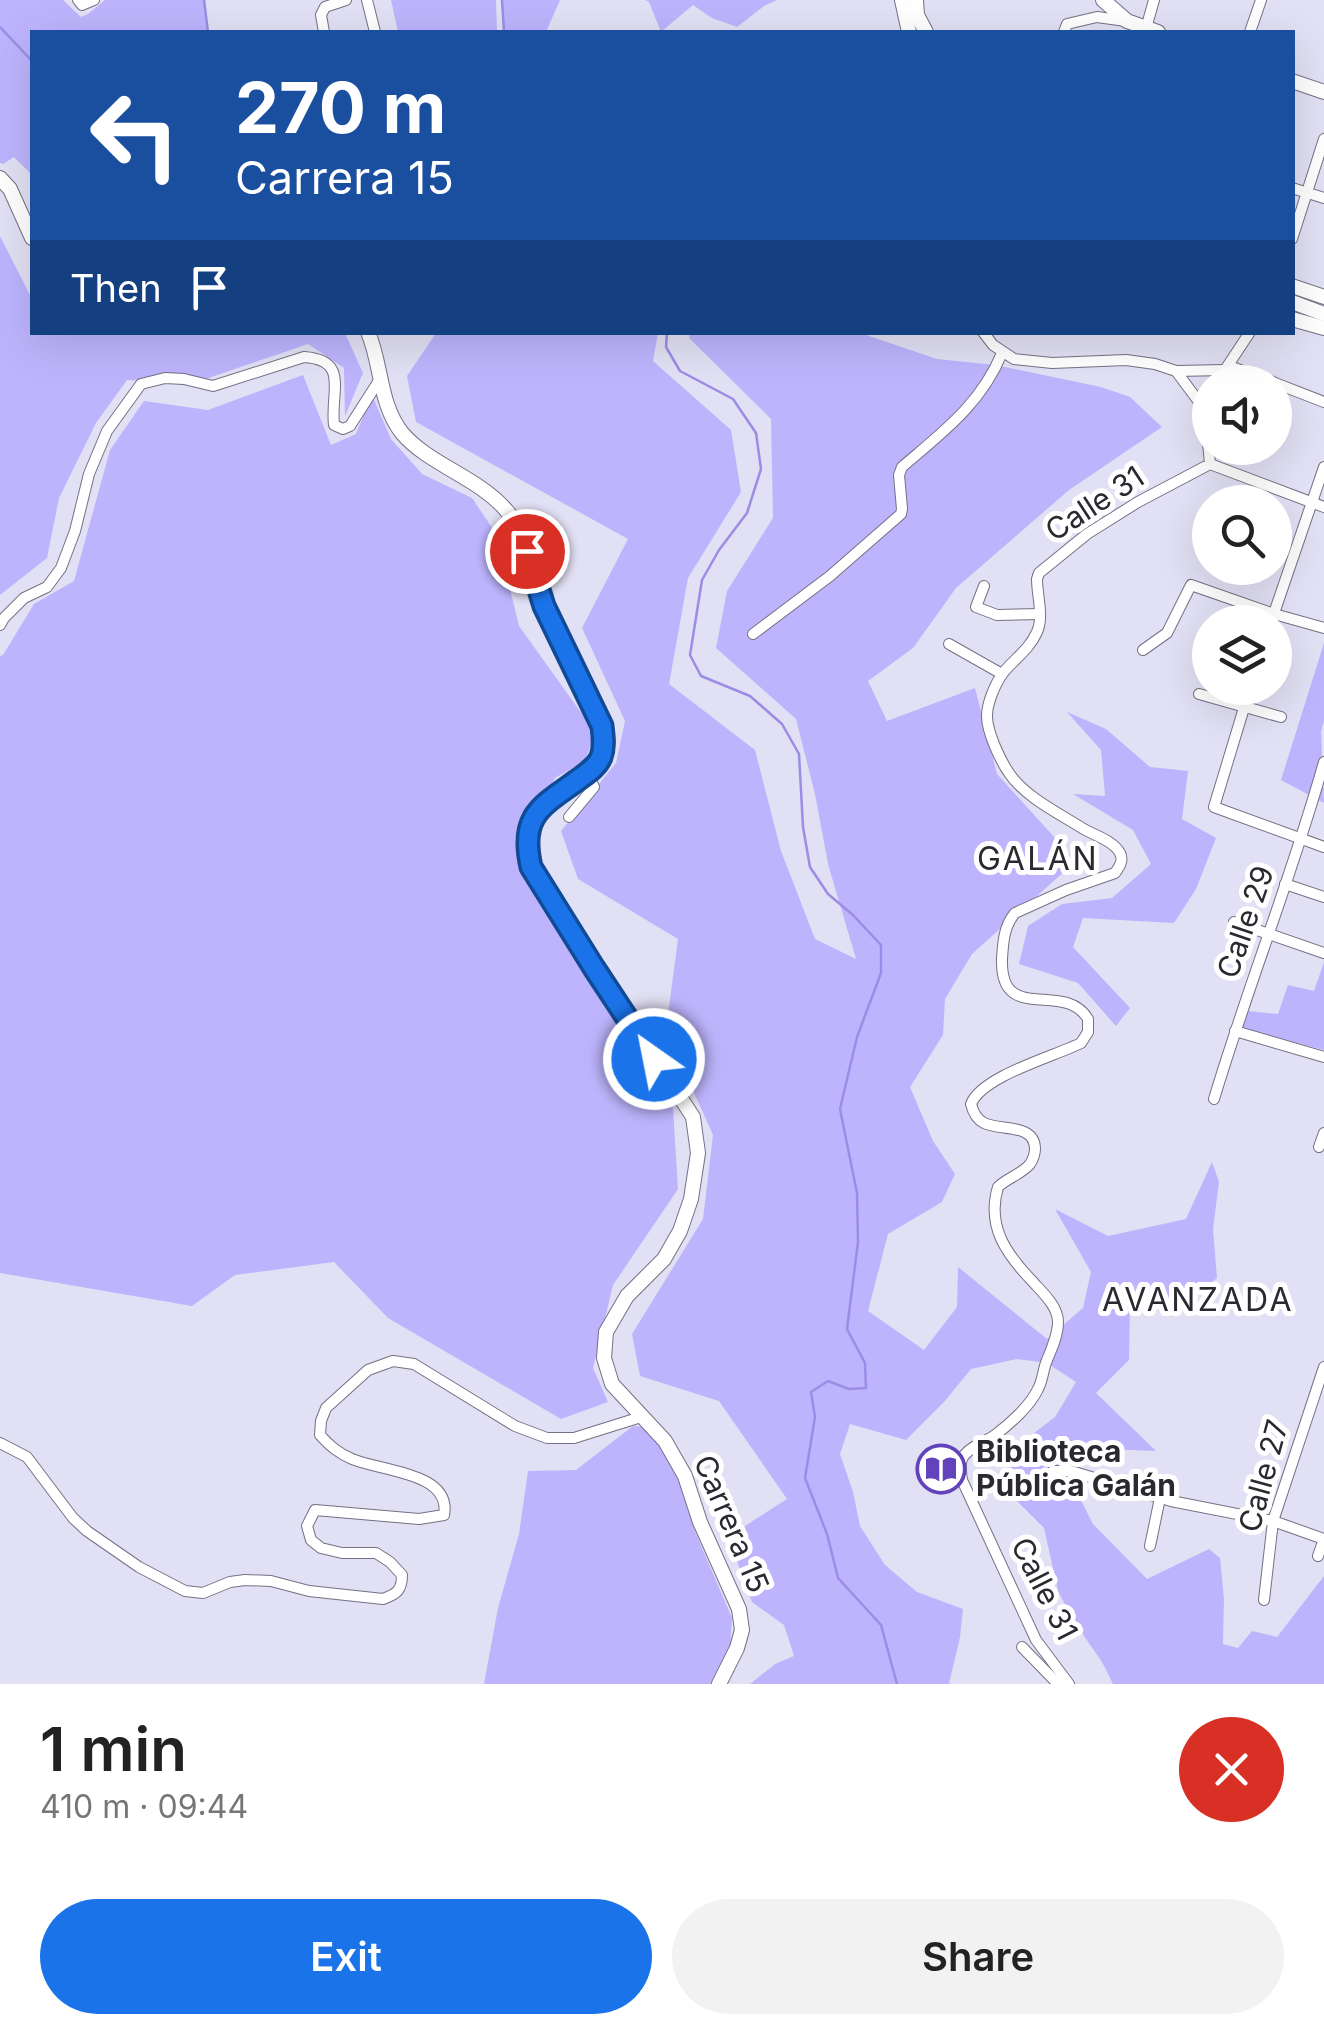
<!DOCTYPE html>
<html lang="en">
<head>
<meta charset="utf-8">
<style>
	:root { --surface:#fff; --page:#f2f2f2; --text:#222; --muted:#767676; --accent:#1a73e8 }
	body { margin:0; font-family:Inter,sans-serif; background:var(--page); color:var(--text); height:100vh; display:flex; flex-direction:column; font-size:38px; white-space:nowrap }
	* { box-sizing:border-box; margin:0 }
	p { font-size:32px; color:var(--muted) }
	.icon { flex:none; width:55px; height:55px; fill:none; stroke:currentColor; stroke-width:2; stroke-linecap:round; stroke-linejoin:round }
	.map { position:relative; height:1684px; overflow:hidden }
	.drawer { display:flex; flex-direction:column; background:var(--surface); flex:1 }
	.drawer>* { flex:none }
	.banner { position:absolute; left:30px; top:30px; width:1265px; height:305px; border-radius:0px; box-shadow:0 10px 40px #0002; background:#1a4fa0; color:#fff; overflow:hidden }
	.tools { position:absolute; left:1192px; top:365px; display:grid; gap:20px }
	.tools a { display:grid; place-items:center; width:100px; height:100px; border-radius:50%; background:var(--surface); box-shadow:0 10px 40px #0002; font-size:50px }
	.pin { position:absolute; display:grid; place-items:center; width:85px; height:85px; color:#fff; margin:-42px; border:5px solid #fff; border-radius:50%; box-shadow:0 2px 10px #0007 }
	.me { position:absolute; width:110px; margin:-55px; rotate:327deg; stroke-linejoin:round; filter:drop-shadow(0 0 8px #0008) }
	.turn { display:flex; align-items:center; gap:35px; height:210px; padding:0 40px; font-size:45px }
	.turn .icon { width:130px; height:130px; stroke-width:2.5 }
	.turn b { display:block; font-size:70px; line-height:85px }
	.then { display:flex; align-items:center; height:95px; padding:0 40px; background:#0003; gap:20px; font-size:38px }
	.round { display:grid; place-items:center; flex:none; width:105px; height:105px; border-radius:52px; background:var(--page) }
	.head { display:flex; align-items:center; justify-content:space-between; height:170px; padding:0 40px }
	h1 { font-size:60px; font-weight:600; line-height:75px }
	.button { display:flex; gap:20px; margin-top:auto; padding:20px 40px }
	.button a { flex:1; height:115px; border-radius:60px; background:var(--accent); color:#fff; font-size:40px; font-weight:600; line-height:115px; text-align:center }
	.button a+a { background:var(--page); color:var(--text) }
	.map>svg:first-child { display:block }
	.green { fill:#bdb4fd }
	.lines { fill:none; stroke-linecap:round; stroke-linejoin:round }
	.stream { stroke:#9b8de6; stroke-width:2.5 }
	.minor-casing { stroke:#737183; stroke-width:12 }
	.major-casing { stroke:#737183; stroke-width:16 }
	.minor { stroke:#fff; stroke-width:10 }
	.major { stroke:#fff; stroke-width:14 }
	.route-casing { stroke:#114b97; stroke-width:25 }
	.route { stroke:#1a73e8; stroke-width:18 }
	.labels { text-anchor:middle; stroke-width:10; stroke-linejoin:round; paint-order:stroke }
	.street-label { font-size:30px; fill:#292930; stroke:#fff }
	.poi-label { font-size:30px; font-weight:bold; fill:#292930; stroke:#fff; text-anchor:start }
	.neighbourhood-label { font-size:32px; letter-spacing:2.5px; fill:#292930; stroke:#fff }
</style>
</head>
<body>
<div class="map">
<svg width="1324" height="1684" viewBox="0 0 1324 1684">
	<rect width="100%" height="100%" fill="#e2e0f4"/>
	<g class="green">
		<polygon points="0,0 63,0 81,17 88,14 105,0 204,0 208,32 32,32 32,175 14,157 3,164 0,163"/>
		<polygon points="391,0 496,0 497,32 398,32"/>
		<polygon points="502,0 560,0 546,32 504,32"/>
		<polygon points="645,0 777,0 764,6 737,27 712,18 693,5 661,32 649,2"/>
		<polygon points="0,236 32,299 32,332 345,333 363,373 345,416 344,368 308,344 191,384 127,380 96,423 59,498 47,558 0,595"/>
		<polygon points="436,333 658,333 653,361 731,430 741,492 688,578 669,684 755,750 781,851 815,939 856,959 828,864 815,794 796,719 716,648 727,591 773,518 771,419 689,338 690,333 860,333 937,359 995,365 1101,387 1130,397 1162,427 1069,490 956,588 913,648 868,681 887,721 975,688 997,774 1076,861 972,954 945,999 943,1035 910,1087 933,1141 955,1174 942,1202 888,1234 868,1311 924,1350 957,1307 958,1267 1047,1339 1083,1308 1091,1272 1055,1209 1108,1236 1186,1219 1212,1162 1219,1182 1213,1229 1217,1278 1198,1293 1130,1304 1129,1360 1096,1393 1156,1451 1054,1447 1093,1524 1147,1579 1209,1549 1220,1558 1224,1599 1223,1644 1238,1648 1252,1631 1277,1637 1324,1576 1324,1684 1113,1684 1102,1662 1073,1620 1058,1591 1044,1528 1011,1495 1004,1456 1055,1417 1076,1382 1047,1363 1017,1359 971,1369 944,1402 906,1440 850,1424 840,1454 853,1492 860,1526 885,1565 917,1592 963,1609 960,1637 949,1684 750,1684 775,1664 794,1656 784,1625 752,1602 728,1537 787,1499 719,1401 640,1376 632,1334 703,1219 713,1135 666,1030 678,939 578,879 561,831 616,763 625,721 582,628 628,539 416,422 407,376"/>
		<polygon points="303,375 331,445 356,434 372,395 391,439 422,474 472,498 497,535 519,626 595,732 585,761 555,778 538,807 534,834 558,920 673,1108 678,1189 613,1285 593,1368 608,1402 561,1419 388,1318 334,1262 235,1275 192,1306 0,1273 0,656 3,655 34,604 74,581 110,450 144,401 208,410"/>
		<polygon points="1324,643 1324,721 1321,731 1324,803 1281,780"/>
		<polygon points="1067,712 1106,729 1150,767 1188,771 1182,819 1216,838 1196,889 1174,923 1083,918 1073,947 1130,1008 1116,1026 1078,983 1019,964 1028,926 1062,904 1112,898 1151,864 1133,830 1073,794 1105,796 1101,750"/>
		<polygon points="1324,962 1324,1050 1241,1029 1248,1011 1278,1014 1288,985 1314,991"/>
		<polygon points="633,1426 647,1427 687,1488 694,1529 732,1618 730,1650 710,1684 484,1684 498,1608 519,1534 528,1471 576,1470"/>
	</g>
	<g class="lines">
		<g class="stream">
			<polyline points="204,0 208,32"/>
			<polyline points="502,0 504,32"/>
			<polyline points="0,27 32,61"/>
			<polyline points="667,332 666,347 680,371 733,399 756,433 761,469 747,513 719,550 702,580 690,655 701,676 750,696 782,724 799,754 803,827 810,867 828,894 853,915 881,945 881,973 857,1037 840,1109 857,1193 858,1242 847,1329 865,1363 866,1388 849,1389 828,1381 811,1392 815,1417 805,1478 827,1534 838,1578 881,1625 897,1684"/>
		</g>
		<g class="minor-casing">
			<g id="minor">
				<polyline points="78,0 82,5 94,0"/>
				<polyline points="367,0 375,32"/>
				<polyline points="324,32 321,15 325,7 346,0"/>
				<polyline points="1064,32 1067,24 1097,17 1126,21"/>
				<polyline points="1145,32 1154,0"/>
				<polyline points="1250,32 1261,0"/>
				<polyline points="1292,188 1324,198"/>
				<polyline points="1292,239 1324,139"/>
				<polyline points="983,332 993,345 1014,359 1052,363 1126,360 1155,364 1176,371 1226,370"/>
				<polyline points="1229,366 1273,382"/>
				<polyline points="1176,371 1205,410"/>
				<polyline points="1217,382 1250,332"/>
				<polyline points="1275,383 1324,402"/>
				<polyline points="1210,464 1324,507"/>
				<polyline points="984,586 976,607 997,615 1039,614"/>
				<polyline points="1271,622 1324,467"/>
				<path d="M 0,625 L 4,618 L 24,598 L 47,587 L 61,568 L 75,531 L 89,474 L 107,431 L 141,384 L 165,378 L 184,379 L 213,386 L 304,357 C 350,360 330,392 334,425 L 343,429 L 350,426 L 380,379"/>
				<path d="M 753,634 L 830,576 L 901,514 L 902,509 L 899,475 L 902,467 C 943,432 981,404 1002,353"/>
				<polyline points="949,644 1002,674"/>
				<polyline points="1143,650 1167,633 1191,585 1274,614 1324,628"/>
				<polyline points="1250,688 1214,807 1324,847"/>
				<polyline points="1199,694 1281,717"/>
				<polyline points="569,817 594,787 587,773"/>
				<polyline points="1285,884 1324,897"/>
				<polyline points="1234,922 1324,953"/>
				<polyline points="1235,1031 1324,1057"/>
				<path d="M 1214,1099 C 1248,986 1292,876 1324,762"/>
				<polyline points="1319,1147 1324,1133"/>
				<path d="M 0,1443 L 27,1457 L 73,1518 L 87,1531 L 139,1567 L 185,1591 L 203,1593 L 230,1582 L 245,1580 L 271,1581 L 309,1591 L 383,1599 C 397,1594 402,1590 402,1575 L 390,1562 L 376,1553 L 342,1553 L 321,1548 L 311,1540 L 307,1526 L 315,1510 L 419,1519 L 444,1515 C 452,1472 380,1471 352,1459 C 338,1453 330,1446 320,1435 L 321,1421 L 326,1408 L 368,1370 L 393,1361 L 414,1364 L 515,1426 L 547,1438 L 574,1438 L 641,1417"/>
				<polyline points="1053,1471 1071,1471 1171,1501 1273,1521 1324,1539 1318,1556"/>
				<polyline points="1150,1546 1160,1498"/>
				<polyline points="1264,1600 1273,1521 1324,1367"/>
				<polyline points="1022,1647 1058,1684"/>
				<path d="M 1069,1684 L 1036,1640 L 962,1480 C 961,1472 959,1463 963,1457 C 970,1446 986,1442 995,1435 C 1010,1424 1030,1406 1038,1389 C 1043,1380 1043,1369 1047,1360 C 1052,1348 1058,1335 1058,1322 C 1058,1307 1044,1294 1034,1283 C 1007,1255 986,1227 998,1187 C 1007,1178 1022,1174 1030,1164 C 1033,1160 1035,1153 1035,1149 C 1035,1123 1000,1131 984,1123 C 976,1119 973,1112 971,1104 C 982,1076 1055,1056 1081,1043 L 1088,1032 L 1088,1019 C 1064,979 1000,1026 1002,959 C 1003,942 1004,926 1015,913 L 1066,890 L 1115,873 C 1119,867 1124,861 1120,853 C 1113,840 1093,835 1082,828 C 1058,813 1024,796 1009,773 C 1000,760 987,732 987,716 C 987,703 995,684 1003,673 C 1014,659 1029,650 1037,632 C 1044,617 1037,596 1037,579 L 1039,573 L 1087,534 L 1138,502 L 1210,464 L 1205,410 L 1210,397"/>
			</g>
		</g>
		<g class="major-casing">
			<g id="major">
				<polyline points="902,0 909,32"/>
				<polyline points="916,0 917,15 926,32"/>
				<polyline points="1103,0 1127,21 1158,32"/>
				<polyline points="1292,81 1324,92"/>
				<polyline points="0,178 10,189 32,238"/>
				<polyline points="1292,286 1324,297"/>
				<polyline points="1292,302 1324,314"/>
				<polyline points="1292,319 1324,328"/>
				<path d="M 368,332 C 382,365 379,404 402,433 C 428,464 479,478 506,510 C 530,537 532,577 545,609 C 562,648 583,687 602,725 C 603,736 605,746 601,756 C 597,766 588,772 580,778 C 549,801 515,819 531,864 C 535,875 543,887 550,897 L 693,1117 L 698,1153 L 691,1199 L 680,1231 L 664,1259 L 627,1296 L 606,1332 L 604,1358 L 612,1384 L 665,1441 L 685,1476 L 700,1522 L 739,1609 L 742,1630 L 737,1648 L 719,1684"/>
			</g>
		</g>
		<use href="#minor" class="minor"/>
		<use href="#major" class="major"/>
	</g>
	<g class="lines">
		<g class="route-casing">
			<path id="route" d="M 527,551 L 544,606 L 602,726 C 603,736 605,746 601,757 C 597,767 587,773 579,779 C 542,806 519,815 531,867 L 594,968 L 654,1059"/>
		</g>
		<use href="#route" class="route"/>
	</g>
	<defs>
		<g id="library-ring" transform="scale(2.5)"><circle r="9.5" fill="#fff" stroke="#6243bc" stroke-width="1.5"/><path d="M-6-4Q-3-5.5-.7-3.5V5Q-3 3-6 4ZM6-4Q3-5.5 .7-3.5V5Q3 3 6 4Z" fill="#6243bc"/></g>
	</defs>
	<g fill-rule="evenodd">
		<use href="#library-ring" x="941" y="1469"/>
	</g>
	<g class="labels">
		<g class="street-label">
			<text transform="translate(1095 504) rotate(-33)" y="10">Calle 31</text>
			<text transform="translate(1246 922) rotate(-71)" y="10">Calle 29</text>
			<text transform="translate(1264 1476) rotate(-75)" y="10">Calle 27</text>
			<text transform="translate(731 1524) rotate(67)" y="10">Carrera 15</text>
			<text transform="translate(1044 1589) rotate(63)" y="10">Calle 31</text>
		</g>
		<g class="poi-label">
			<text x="976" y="1462">Biblioteca<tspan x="976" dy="34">Pública Galán</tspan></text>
		</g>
		<g class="neighbourhood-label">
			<text x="1038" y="870">GALÁN</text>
			<text x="1198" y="1311">AVANZADA</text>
		</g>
	</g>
</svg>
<div class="tools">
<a><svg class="icon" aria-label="sound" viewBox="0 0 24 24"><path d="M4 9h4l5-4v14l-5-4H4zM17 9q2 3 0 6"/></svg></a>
<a><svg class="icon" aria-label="search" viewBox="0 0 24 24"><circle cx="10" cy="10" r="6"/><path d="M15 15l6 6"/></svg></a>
<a><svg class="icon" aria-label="layers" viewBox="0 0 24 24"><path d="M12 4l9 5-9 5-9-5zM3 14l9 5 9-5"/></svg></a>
</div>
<div class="pin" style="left:527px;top:551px;background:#d93025"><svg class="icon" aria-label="arrive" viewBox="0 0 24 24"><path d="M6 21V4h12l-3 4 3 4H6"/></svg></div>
<svg class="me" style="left:654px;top:1059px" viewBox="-20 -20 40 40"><circle r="17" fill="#1a73e8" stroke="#fff" stroke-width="3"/><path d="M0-11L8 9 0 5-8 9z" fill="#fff"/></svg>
<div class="banner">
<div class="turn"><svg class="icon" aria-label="left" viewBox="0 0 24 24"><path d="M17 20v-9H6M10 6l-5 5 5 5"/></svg><div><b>270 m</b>Carrera 15</div></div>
<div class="then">Then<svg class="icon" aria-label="arrive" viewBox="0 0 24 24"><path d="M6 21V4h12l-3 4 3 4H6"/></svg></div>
</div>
</div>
<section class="drawer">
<div class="head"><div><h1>1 min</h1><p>410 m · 09:44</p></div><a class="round" style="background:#d93025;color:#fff"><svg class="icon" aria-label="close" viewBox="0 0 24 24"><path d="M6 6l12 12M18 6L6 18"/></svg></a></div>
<div class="button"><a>Exit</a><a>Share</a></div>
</section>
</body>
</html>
